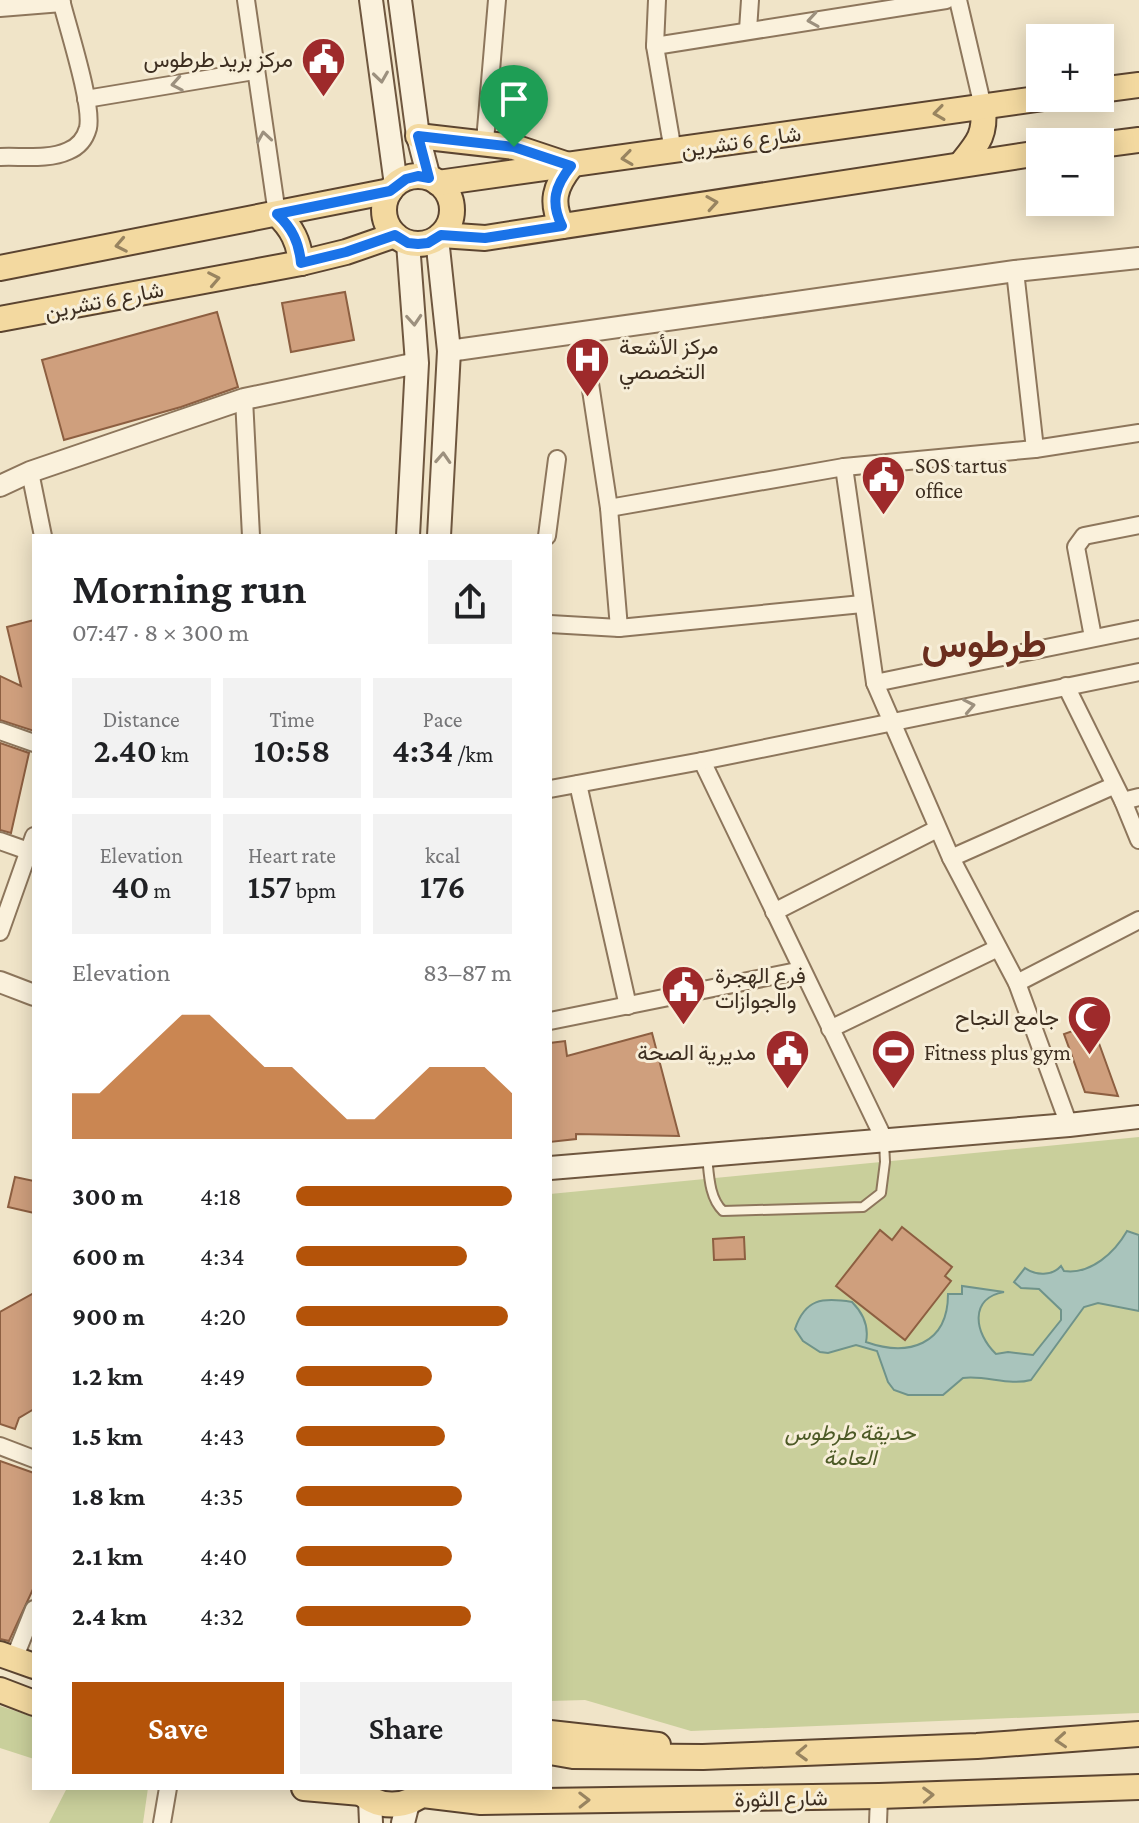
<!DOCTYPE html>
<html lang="en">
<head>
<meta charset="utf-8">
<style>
  :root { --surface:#fff; --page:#f2f2f2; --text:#202124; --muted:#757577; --accent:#b45309 }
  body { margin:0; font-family:"Crimson Pro",Vazirmatn,serif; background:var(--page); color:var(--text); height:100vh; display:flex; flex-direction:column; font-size:30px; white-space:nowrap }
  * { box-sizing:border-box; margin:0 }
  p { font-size:26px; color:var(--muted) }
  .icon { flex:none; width:44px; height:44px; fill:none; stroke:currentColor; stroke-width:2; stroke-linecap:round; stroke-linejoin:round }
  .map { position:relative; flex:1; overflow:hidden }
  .side { position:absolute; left:32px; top:534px; width:520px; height:1256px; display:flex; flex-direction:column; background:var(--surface); border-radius:0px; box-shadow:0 4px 20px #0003 }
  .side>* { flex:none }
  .fabs { position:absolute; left:1026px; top:24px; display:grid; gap:16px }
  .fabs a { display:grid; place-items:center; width:88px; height:88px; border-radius:0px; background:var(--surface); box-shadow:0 4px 20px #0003; font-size:40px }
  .pin { position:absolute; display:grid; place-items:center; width:68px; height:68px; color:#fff; margin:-82px -34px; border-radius:50% 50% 50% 0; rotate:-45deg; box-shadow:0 0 8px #0007 }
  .pin .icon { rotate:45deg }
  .round { display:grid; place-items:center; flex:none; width:84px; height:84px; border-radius:0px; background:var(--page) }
  .headline { display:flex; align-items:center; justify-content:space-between; height:136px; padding:0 40px }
  h1 { font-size:44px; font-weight:600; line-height:60px }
  .metrics { display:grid; grid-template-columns:repeat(3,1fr); gap:12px; height:136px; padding:8px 40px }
  .metrics div { display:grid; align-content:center; border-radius:0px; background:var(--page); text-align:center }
  .metrics b { font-size:34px; font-weight:600 }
  .metrics small { font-size:22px; font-weight:400 }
  .metrics p { font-size:22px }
  .chart { height:224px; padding:16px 40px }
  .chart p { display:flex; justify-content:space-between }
  .chart svg { width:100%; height:144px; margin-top:8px; fill:var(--accent); opacity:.7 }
  .cta { display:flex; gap:16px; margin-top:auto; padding:16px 40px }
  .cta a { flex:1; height:92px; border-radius:0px; background:var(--accent); color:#fff; font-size:32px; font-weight:600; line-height:92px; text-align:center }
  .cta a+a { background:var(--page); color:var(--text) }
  ul { padding:0 40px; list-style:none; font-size:26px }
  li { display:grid; grid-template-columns:128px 96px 1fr; align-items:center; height:60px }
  li i { height:20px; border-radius:10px; background:var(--accent) }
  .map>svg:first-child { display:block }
  .green { fill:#c9cf9b }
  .water { fill:#a9c4bc; stroke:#6f938a; stroke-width:2 }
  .building { fill:#cf9f7d; stroke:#8d5f41; stroke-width:2 }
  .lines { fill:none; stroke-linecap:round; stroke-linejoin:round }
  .service-casing { stroke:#8d765c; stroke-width:12 }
  .minor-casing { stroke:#8d765c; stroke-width:20 }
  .tertiary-casing { stroke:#8d765c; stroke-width:24 }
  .secondary-casing { stroke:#6f573f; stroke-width:26 }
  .primary-casing { stroke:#5b4430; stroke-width:28 }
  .service { stroke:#faf1dc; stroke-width:8 }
  .minor { stroke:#faf1dc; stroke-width:16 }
  .tertiary { stroke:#faf1dc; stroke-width:20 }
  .secondary { stroke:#faf1dc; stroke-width:22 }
  .primary { stroke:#f3d9a0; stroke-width:24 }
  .oneway { stroke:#9c907e }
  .oneway2 { stroke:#988460 }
  .route-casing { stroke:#fff; stroke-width:16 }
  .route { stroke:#1a73e8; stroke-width:10 }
  .labels { text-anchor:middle; stroke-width:6; stroke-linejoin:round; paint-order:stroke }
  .poi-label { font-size:22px; fill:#3d2e20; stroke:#f7eed8; text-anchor:start }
  .street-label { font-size:22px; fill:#3d2e20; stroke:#f7eed8 }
  .park-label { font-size:22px; font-style:italic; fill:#4d5a26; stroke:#f7eed8 }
  .town-label { font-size:38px; font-weight:bold; fill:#6b2e1e; stroke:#f7eed8 }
</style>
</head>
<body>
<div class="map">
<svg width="1139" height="1823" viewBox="0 0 1139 1823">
  <rect width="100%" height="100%" fill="#f0e4c8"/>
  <g class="green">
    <path d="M1139,1137V1713L691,1731L585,1700L550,1701V1194Z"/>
    <path d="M0,1706L34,1717V1759L0,1748Z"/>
    <path d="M67,1788H148L143,1823H49Z"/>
  </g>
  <path class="water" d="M1127,1231L1139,1235V1311L1098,1303L1084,1307L1031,1380C1009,1386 986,1375 963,1378L943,1395H908L894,1390L888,1382L877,1351L856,1345L828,1353L820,1352L803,1341L795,1329C805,1299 822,1297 852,1302C863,1313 869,1327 866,1342C908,1357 948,1345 948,1294H962V1286L1004,1292C969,1298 974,1333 996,1354L1008,1352L1033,1355L1061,1320V1310L1039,1289L1021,1288L1014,1282L1025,1268C1036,1276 1052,1276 1061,1266L1064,1271C1091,1275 1115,1252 1127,1231Z"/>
  <g class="building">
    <path d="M345,292L354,340L291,352L282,303Z"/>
    <path d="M217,312L238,387L181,407L64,440L42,360Z"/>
    <path d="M34,620V731L0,720V676L21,686L7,627Z"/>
    <path d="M0,743L29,753L11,833L0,830Z"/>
    <path d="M1092,1024L1118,1096L1085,1092L1064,1034Z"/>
    <path d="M652,1033L679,1136L576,1134V1139L550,1142V1043L565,1041L567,1056Z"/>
    <path d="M15,1177L34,1181V1213L8,1207Z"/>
    <path d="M902,1227L952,1267L945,1276L951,1281L905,1340L836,1286L880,1230L892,1240Z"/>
    <path d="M744,1237L745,1259L714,1260L713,1239Z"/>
    <path d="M34,1293V1409L19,1418L15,1429L0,1424V1312Z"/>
    <path d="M0,1461L34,1473V1587L9,1641L0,1639Z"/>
  </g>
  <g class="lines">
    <defs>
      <path id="service" d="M707,1156C709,1174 709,1198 723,1211L863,1207L881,1193L885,1162L884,1142"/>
      <g id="minor">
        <path d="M246,0L277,214"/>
        <path d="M657,0L655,46L673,151"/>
        <path d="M958,0L983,107"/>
        <path d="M0,8L62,3"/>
        <path d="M748,30L750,0"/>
        <path d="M655,46L946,0"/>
        <path d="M86,99L254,71"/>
        <path d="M485,141L497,0"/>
        <path d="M0,157C21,156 49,160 68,151C78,147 85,139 88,128C93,105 68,28 61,0"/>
        <path d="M1015,271L1035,449"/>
        <path d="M582,331L609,508L619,628"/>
        <path d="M244,399L251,536"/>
        <path d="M844,467L875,683L951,858L1017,983L1069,1125"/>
        <path d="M30,472L43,536"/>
        <path d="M609,508L844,467L1035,449L1139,433"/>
        <path d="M547,536L557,459"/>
        <path d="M550,624L619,628L862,604"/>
        <path d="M1093,637L1076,547L1084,536L1139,525"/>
        <path d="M875,683L1139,629"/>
        <path d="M1066,686L1123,801L1139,840"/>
        <path d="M0,731L34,743"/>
        <path d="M702,761L884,1139"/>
        <path d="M578,784L628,1006"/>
        <path d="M550,789L702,761L1139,672"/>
        <path d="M1123,801L1139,797"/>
        <path d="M0,841L34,853"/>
        <path d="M951,858L1113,786"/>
        <path d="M774,912L937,829"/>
        <path d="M0,932L34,836"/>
        <path d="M1017,983L1139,920"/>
        <path d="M550,1021L802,970"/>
        <path d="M830,1029L998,948"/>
        <path d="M0,1446L34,1459"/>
        <path d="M14,1659L34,1609"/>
        <path d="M162,1823L168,1788"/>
        <path d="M878,1823L879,1796"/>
      </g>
      <g id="tertiary">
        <path d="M449,351L1015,271L1139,258"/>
        <path d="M0,486L30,472L244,399L417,363"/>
        <path d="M0,982L34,995"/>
      </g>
      <g id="secondary">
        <path d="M371,0L396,185"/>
        <path d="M400,0L418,136L429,178"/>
        <path d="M437,238L449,351L439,536"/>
        <path d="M408,536L417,363L408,243"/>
        <path d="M550,1168L1069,1125L1139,1117"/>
        <path d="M370,1799L371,1823"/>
        <path d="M403,1823L408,1803"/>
      </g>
      <g id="primary">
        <path d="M1100,90L1139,85"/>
        <path d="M418,136L514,147L571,166C555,186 550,202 562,226"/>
        <path d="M1100,145L1139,140"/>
        <path d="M961,164C978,143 986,135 983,107"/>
        <circle cx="418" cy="210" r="34"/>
        <path d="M438,183L1044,98"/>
        <path d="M277,214C292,228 299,242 301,263"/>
        <path d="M441,235L485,238L1040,153"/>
        <path d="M0,268L390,191"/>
        <path d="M0,319L301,263L346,252L395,235"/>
        <path d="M0,1654L34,1666"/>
        <path d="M0,1690L34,1703"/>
        <path d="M550,1733L658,1745"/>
        <path d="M550,1752L573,1756L703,1757L977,1746L1139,1734"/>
        <path d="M304,1788L361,1793"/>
        <path d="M357,1788C376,1811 409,1809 429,1788"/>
        <path d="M423,1795L481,1802L879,1796L1139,1787"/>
      </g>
    </defs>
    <use href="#service" class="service-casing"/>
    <use href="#minor" class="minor-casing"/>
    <use href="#tertiary" class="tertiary-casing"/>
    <use href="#secondary" class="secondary-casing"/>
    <use href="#primary" class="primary-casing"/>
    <use href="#service" class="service"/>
    <use href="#minor" class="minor"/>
    <use href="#tertiary" class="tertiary"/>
    <use href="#secondary" class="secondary"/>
    <use href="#primary" class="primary"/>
  </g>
  <defs><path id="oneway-chevron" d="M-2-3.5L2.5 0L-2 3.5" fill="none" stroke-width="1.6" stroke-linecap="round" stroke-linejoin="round" transform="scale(2)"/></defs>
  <g class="oneway">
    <use href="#oneway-chevron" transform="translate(813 20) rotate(171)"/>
    <use href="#oneway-chevron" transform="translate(381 77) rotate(82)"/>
    <use href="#oneway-chevron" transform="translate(177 84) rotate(170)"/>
    <use href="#oneway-chevron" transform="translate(264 137) rotate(-99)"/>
    <use href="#oneway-chevron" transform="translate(414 320) rotate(86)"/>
    <use href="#oneway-chevron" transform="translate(443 458) rotate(-87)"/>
    <use href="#oneway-chevron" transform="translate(969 706) rotate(-11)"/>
  </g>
  <g class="oneway2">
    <use href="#oneway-chevron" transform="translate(939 113) rotate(172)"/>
    <use href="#oneway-chevron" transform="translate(627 158) rotate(172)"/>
    <use href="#oneway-chevron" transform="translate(712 203) rotate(-9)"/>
    <use href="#oneway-chevron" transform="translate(121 245) rotate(169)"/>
    <use href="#oneway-chevron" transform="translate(214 279) rotate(-11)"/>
    <use href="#oneway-chevron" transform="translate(1061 1740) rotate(176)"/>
    <use href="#oneway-chevron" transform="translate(802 1753) rotate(178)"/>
    <use href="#oneway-chevron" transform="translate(928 1795) rotate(-2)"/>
    <use href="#oneway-chevron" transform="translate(584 1800) rotate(-1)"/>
  </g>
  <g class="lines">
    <defs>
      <path id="route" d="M418,136L514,147L571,166C555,186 550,202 562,226L485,238L441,235L428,243L418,244L408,243L395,235L346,252L301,263C299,242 292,228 277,214L390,191L406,179L418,176L429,178Z"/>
    </defs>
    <use href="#route" class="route-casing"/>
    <use href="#route" class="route"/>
  </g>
  <defs>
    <symbol id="civic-pin" viewBox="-11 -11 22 30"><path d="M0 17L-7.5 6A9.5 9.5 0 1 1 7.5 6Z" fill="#9e2a2b" stroke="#f7eed8"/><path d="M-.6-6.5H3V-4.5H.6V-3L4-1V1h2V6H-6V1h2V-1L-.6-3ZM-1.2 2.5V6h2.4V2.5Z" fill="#fff"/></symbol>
    <symbol id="hospital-pin" viewBox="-11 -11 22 30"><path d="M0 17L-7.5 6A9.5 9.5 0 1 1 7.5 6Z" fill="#9e2a2b" stroke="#f7eed8"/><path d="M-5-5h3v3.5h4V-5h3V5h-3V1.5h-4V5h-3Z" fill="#fff"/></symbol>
    <symbol id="mosque-pin" viewBox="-11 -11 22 30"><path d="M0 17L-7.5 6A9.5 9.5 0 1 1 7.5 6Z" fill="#9e2a2b" stroke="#f7eed8"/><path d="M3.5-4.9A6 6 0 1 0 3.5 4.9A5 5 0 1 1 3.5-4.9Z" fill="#fff"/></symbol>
    <symbol id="stadium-pin" viewBox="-11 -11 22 30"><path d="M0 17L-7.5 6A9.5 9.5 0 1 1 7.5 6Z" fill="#9e2a2b" stroke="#f7eed8"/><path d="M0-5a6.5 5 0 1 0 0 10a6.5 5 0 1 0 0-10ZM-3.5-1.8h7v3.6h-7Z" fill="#fff"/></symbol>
  </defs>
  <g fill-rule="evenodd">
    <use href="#civic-pin" x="298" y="34" width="51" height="69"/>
    <use href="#hospital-pin" x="562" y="334" width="51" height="69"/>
    <use href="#civic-pin" x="858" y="452" width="51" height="69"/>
    <use href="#civic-pin" x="658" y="962" width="51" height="69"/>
    <use href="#mosque-pin" x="1064" y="992" width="51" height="69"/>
    <use href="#civic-pin" x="762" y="1026" width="51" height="69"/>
    <use href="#stadium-pin" x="868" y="1026" width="51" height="69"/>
  </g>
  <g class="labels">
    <g class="poi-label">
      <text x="293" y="67" text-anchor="end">مركز بريد طرطوس</text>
      <text x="619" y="354">مركز الأشعة<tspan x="619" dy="25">التخصصي</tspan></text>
      <text x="915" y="473">SOS tartus<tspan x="915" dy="25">office</tspan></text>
      <text x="715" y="983">فرع الهجرة<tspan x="715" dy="25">والجوازات</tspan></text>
      <text x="1059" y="1025" text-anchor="end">جامع النجاح</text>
      <text x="756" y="1060" text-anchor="end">مديرية الصحة</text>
      <text x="924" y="1060">Fitness plus gym</text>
    </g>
    <g class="street-label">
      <text transform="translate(741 141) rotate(-8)" y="8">شارع 6 تشرين</text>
      <text transform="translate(104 300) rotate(-11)" y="8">شارع 6 تشرين</text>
      <text transform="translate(781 1798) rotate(-1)" y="8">شارع الثورة</text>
    </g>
    <g class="park-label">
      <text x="850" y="1440">حديقة طرطوس<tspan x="850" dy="25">العامة</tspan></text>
    </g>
    <g class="town-label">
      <text x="984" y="657">طرطوس</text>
    </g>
  </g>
</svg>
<div class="fabs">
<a>+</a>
<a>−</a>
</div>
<div class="pin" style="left:514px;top:147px;background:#1e9e55"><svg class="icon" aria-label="arrive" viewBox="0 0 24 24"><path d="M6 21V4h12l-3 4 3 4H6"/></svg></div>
<section class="side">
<div class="headline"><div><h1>Morning run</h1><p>07:47 · 8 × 300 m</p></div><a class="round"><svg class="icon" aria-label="share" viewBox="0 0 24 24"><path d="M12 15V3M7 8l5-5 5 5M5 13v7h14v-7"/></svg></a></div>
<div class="metrics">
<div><p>Distance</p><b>2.40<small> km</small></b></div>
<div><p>Time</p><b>10:58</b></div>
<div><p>Pace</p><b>4:34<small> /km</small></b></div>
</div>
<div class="metrics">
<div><p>Elevation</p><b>40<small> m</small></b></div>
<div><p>Heart rate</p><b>157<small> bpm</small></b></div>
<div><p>kcal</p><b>176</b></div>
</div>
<div class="chart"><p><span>Elevation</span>83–87 m</p>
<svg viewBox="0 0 160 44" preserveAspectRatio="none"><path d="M0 44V30L10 30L20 22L30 14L40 6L50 6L60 14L70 22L80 22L90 30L100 38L110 38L120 30L130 22L140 22L150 22L160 30V44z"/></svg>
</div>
<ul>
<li><b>300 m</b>4:18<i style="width:100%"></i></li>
<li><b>600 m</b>4:34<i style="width:79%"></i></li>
<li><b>900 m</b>4:20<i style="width:98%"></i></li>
<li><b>1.2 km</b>4:49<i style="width:63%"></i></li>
<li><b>1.5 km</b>4:43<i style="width:69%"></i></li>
<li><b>1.8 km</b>4:35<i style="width:77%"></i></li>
<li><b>2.1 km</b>4:40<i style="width:72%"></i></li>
<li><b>2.4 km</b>4:32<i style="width:81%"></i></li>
</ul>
<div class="cta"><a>Save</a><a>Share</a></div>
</section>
</div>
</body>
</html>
